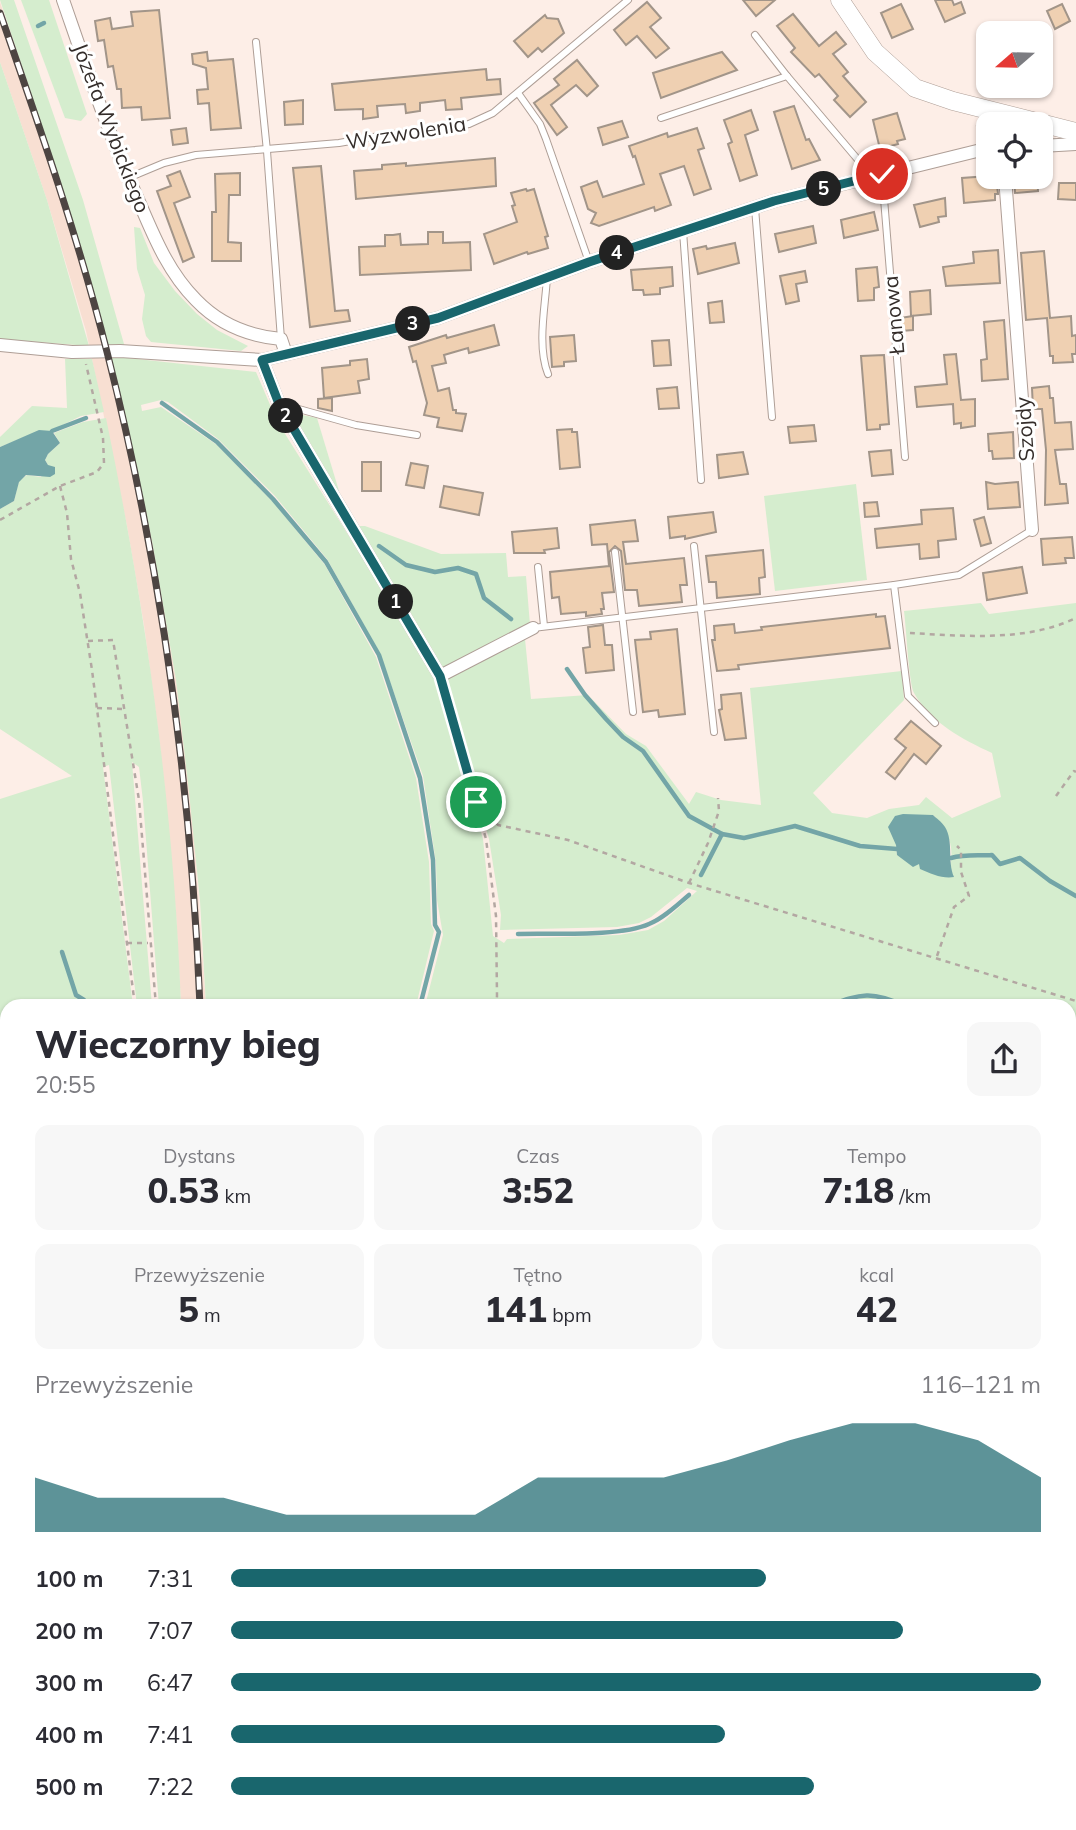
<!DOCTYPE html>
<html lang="pl">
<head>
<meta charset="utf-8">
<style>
  :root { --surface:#fff; --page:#f7f7f7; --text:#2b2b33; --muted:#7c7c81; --accent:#19666d }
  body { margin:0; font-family:Mulish,sans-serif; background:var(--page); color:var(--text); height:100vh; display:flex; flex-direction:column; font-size:26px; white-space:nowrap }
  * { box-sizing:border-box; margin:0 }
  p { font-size:23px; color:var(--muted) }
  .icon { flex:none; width:38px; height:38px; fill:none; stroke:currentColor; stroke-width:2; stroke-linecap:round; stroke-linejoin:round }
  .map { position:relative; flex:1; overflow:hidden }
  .sheet { position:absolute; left:0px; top:999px; width:1076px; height:831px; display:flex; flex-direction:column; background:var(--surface); border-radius:21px 21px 0 0; box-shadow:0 2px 5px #0004 }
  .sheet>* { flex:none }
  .needle { width:46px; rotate:250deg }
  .controls { position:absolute; left:976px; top:21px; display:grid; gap:14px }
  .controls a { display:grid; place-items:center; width:77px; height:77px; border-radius:14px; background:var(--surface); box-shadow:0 2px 5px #0004; font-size:35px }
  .pin { position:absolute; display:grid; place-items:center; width:60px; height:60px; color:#fff; margin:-30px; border:4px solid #fff; border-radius:50%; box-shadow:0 2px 7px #0007 }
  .km { position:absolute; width:35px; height:35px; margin:-18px; border-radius:50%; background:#222; color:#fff; font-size:19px; line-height:35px; text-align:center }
  .round { display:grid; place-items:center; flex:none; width:74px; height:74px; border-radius:14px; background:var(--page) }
  .summary { display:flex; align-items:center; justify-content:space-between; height:119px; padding:0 35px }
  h1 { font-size:38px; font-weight:800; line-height:52px }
  .stats { display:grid; grid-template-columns:repeat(3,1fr); gap:10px; height:119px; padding:7px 35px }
  .stats div { display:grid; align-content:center; border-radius:14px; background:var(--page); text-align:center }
  .stats b { font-size:35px; font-weight:800 }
  .stats small { font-size:19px; font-weight:400 }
  .stats p { font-size:19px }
  .chart { height:196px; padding:14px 35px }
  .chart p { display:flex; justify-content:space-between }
  .chart svg { width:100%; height:126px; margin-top:7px; fill:var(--accent); opacity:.7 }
  ul { padding:0 35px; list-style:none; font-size:23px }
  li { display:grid; grid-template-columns:112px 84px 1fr; align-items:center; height:52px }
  li i { height:18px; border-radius:9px; background:var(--accent) }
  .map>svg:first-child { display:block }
  .built { fill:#f8dfd2 }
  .green { fill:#d5edce; fill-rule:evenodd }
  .water { fill:#73a5a7 }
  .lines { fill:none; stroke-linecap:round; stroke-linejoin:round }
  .stream { stroke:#73a5a7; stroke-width:4.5 }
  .building { fill:#efd0b2; stroke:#a29589; stroke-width:2 }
  .lane-casing { stroke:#ae9e96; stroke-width:8 }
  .street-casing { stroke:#ae9e96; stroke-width:14 }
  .secondary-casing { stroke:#ae9e96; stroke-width:19 }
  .path { stroke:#b3a7a2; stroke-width:2.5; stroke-dasharray:5 5; stroke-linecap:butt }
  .lane { stroke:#fff; stroke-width:6 }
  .street { stroke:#fff; stroke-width:12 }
  .secondary { stroke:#fff; stroke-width:18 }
  .rail-casing { stroke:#4d4542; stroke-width:7 }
  .rail { stroke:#fff; stroke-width:4.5; stroke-dasharray:13; stroke-linecap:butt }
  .route-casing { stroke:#fff; stroke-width:14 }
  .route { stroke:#19666d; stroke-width:9 }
  .labels { text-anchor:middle; stroke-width:6; stroke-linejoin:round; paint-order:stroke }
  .street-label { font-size:21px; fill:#342d2a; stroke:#fff }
</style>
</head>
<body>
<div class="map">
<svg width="1076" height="1830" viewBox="0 0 1076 1830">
  <rect width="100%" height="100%" fill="#fdeee7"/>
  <path class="built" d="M0,2L62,187L103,325L131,442L152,541L176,680L193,818L206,1006H181L176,914L159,737L144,625L127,526L86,331L47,200L0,62Z"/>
  <g class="green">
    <path d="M0,0H14L83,200L128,358L256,372L277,421L437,677L483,839L493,936L504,943L507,939L619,935L648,930L664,921L697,891L687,888L651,917L639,923L617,927L500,930L501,915L489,839L443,678L525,639L531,699L588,695L626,734L646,746L689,804L696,792L721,800L761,805L750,688L902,671L904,700L813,793L832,813L867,818L889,809L919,805L926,797L952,818L1001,797L992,753C962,739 931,723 914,693C909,684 906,626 904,611L981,603L989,614L1076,603V1830H145L146,1824H1069V1006H425L443,935L437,900L436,863L423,776L380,653L327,559L275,496L218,439L168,402L161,400L141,405L142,411L161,407L217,445L273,502L325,565L376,657L416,778L429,862L431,924L434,931L416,1006H206L200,901L189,792L176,680L152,541L131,442L103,325L62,187ZM933,815C947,829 955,845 950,867L919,864L897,855L896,845Z"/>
    <path d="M21,0H49L87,114L81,121L65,118Z"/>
    <path d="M0,62L47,200L89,346L0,339Z"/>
    <path d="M134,227L140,228L154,263L175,291L197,314L217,330L248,346L241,351L151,342L146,336L142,319L145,295L137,269Z"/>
    <path d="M65,359H92L104,412L81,416L50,431H39L0,447V437L32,406L67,408Z"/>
    <path d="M293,413L317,418L339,491L335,493L293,420Z"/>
    <path d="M106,418C146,611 174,808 181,1006H159L143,801L139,767L132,762L152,1006H137L109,765L103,767L133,1006H7V1362L0,1342V799L72,776L0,729V509L14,501L19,481L27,475L41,477L48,465L45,460L48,454L60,443L54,433L83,422Z"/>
    <path d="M856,484L867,580L775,591L764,496Z"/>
    <path d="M360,526H365L441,554L506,553L508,577L526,576L530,625L442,673L357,530Z"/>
    <path d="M0,1370L7,1391V1824H120L119,1830H0Z"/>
  </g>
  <g class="water">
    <path d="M39,430L52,431L60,443L48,454L45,460L48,465L55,467V474L50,477L26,475L19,482L14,501L0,509V447Z"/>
    <path d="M903,814L933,815C936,818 942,822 945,827C954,842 947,861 954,877C943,879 931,874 920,869L919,864L913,867L897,855L896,845L888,827L895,816Z"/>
  </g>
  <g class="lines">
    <g class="stream">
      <path d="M38,26L44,23"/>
      <path d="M162,403L217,442L273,499L326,562L379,655L420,778L433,860L435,925L439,932L420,1006"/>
      <path d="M52,431L86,418"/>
      <path d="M379,546L406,565L435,572L458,568L476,574L484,598L511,619"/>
      <path d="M567,669L585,695L606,719L623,737L643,751L689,816L722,834"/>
      <path d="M951,858C965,854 977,856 992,855L1000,864L1020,858L1050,881L1076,896"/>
      <path d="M701,875L722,834L744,838L795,826L860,846L897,849"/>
      <path d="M518,934C552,933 620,937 649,924C664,918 677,905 689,895"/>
      <path d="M62,952L76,995L84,1000L85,1006"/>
      <path d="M827,1006C861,994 871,990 905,1006"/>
      <path d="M1069,1062L1076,1065"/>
      <path d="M0,1088H7"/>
      <path d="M1069,1158L1076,1156"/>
      <path d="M0,1186L7,1183"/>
    </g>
  </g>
  <g class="building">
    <path d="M743,0H775L756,16Z"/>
    <path d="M935,0H952L954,5L961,2L965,13L945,22Z"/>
    <path d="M647,2L661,18L650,27L669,48L656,58L637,36L626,45L614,30Z"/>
    <path d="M901,4L913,29L892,38L881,13Z"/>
    <path d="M1062,4L1070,21L1055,29L1047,11Z"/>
    <path d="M159,10L170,118L142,120L141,107L122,108L121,89H117L113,66L108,67L104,40L98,41L95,21L110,18L112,29L133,26L131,12Z"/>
    <path d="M793,14L819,46L836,32L846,44L833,54L848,72L843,76L866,102L850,117L834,100L838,96L819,74L815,77L791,52L795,48L777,26Z"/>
    <path d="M545,15L547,18L558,19L564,33L542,52L538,48L528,57L514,41Z"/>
    <path d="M207,52L208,61L233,59L241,128L211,130L209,103L198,104L197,90L208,89L206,68L193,64L192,54Z"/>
    <path d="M722,52L737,70L661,98L653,73Z"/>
    <path d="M577,60L598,86L587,96L576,85L551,105L567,127L557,135L534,103L559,85L554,79Z"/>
    <path d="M486,69L487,80L500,79L501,94L461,98L462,109L446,110L445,100L420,103V111L406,113L405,104L377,106L378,117L363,119V109L335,110L332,84Z"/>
    <path d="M303,100V124L285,125L284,102Z"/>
    <path d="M794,106L806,140L809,139L820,160L792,169L774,112Z"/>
    <path d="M751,110L758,130L745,135L757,175L740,181L728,144L732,142L724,120Z"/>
    <path d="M897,113L905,139L897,141L898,144L880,149L873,120Z"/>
    <path d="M622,121L628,137L603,145L598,128Z"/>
    <path d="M186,128L188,143L173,145L171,130Z"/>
    <path d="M697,128L704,148L698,150L711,189L694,195L684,166L660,174L671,205L655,211L654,207L599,226L591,223L596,213L588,209L581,187L597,181L603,197L644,184L635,156L633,157L629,146L667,133L668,137Z"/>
    <path d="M495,158L496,186L356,199L354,171L382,169V165L406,163V166Z"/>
    <path d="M321,166L335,311L348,310L350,321L310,327L293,168Z"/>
    <path d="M180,171L190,197L174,203L194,257L183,262L157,191L171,186L167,176Z"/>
    <path d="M240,173V195H229L228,242L241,243V261H212V212H216L215,174Z"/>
    <path d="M989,176L996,177L998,194H995V200L964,203L962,178Z"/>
    <path d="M1014,177H1037L1038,191L1015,193Z"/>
    <path d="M1059,183H1076V200L1058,199Z"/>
    <path d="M526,189L527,191L534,189L548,236L545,237L548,248L528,254L527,252L494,264L484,234L517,222L512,206L515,205L511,193Z"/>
    <path d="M945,198L946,216L938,217L939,222L920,227L914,205Z"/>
    <path d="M874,212L878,230L844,238L841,220Z"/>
    <path d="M813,226L816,243L779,252L775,234Z"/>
    <path d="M428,232H443V243L470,242L471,270L360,275L359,247L385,246V235H393L400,234L401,245L428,244Z"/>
    <path d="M735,243L739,263L698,274L693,249L706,246L707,249Z"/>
    <path d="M998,250L1000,283L946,286L943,267L974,263L973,252Z"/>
    <path d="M1044,251L1050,318L1071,316L1072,336L1076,335V354H1072L1073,362L1053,363V356H1050L1047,318L1026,320L1021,253Z"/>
    <path d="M672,267L673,286L660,288V294L644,295L643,290H633L631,270Z"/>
    <path d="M877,267L879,287L874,288V300L858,301L856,269Z"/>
    <path d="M805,271L807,282L796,284L799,301L786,304L780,276Z"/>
    <path d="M930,290L931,314L911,316L910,292Z"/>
    <path d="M722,301L724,322L710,323L708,303Z"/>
    <path d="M913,316V330L901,331L900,318Z"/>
    <path d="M1004,320L1008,379L982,381L981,360L987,359L984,322Z"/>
    <path d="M494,325L499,345L469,353L468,348L444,355L446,363L432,366L438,391L449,388L453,410H456V413L466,414L462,431L437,427L439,418L424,415L427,403L416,361L413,362L409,347L446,335L447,338Z"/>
    <path d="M574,335L576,361L564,362V366L552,367L550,337Z"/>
    <path d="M669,340L671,365L654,366L652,341Z"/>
    <path d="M956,354L961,400L975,399V426L961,428V423L954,424L953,404L917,407L915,387L947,384L944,355Z"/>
    <path d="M884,355L889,424L880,425V429L867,430L861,356Z"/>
    <path d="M367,359L369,379L358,381L360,393L324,398L322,368L350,365V361Z"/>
    <path d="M1049,386L1050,398H1053L1055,423L1071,422L1073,449L1055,450L1060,484H1066L1068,503L1045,505L1046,450L1042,409H1033L1032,388Z"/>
    <path d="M677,387L679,408L659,409L657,389Z"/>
    <path d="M332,398V411L318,408V399Z"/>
    <path d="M814,425L816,441L790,443L788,427Z"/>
    <path d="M572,429V432H577L580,467L560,469L557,430Z"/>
    <path d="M1013,432L1014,458L993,459L992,451H989L988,434Z"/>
    <path d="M891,450L893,474L872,476L869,452Z"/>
    <path d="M743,452L748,474L719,478L717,455Z"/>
    <rect x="362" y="462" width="19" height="29"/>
    <path d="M411,463L428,466L424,488L406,485Z"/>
    <path d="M986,482L995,484L1018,482L1020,507L988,509Z"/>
    <path d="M444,486L483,493L479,515L440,507Z"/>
    <path d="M877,502L879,516L865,517L864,503Z"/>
    <path d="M953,508L956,539L938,541L939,557L920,559L919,544L877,548L875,529L922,524L921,510Z"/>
    <path d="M713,512L716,532L685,539V536L670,538L668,517Z"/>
    <path d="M984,517L991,543L981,546L974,520Z"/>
    <path d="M635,520L638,541L623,542L626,564L684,558L687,585H680L682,602L639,606L637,590H625L621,551L615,546L609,552L614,592L602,593L604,609H601L602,614L586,616V612L561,614L559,597L552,598L550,572L609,566L607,544L592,545L590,525Z"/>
    <path d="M557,528L559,548L544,550L545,553H514L512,532Z"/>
    <path d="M1072,537L1074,558H1065L1066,563L1043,565L1041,539Z"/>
    <path d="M763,550L765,577L759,578L760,594L717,598L716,582H709L706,556Z"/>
    <path d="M1022,567L1027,593L987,600L983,573Z"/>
    <path d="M876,614V617L885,616L890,648L738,665L739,669L717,671L712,640H715L714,626L734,624L735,633L762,630L761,627Z"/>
    <path d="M603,625L605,645H612L614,670L586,673L583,648L590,647L588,627Z"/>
    <path d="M677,629L685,714L659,717L658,710L643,712L635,640L651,639L650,632Z"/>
    <path d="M741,693L746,738L725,740L719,710L722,709L721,695Z"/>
    <path d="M911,721L941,746L926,764L914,754L895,779L886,772L906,748L895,739Z"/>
  </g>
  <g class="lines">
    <defs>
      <g id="lane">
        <path d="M755,35L787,76"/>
        <path d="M256,42L267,151L281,339"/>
        <path d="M518,93L540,124L546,139L589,262"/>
        <path d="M661,118L787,76L859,161L868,177"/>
        <path d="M882,174L905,457"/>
        <path d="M128,178L164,163L196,155L339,143L385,135L454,127L469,124L493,113L628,0"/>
        <path d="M755,208L772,417"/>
        <path d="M683,231L701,480"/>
        <path d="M547,278C545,308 537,346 548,374"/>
        <path d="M281,404L356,425L417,435"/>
        <path d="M694,546L714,732"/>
        <path d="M615,552L633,712"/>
        <path d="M538,567L544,626"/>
        <path d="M533,628L894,585"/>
        <path d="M935,723L908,696L894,585L959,575L1032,530"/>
      </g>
      <g id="street">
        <path d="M63,0C87,69 110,138 140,204C155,239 169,273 196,300C219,324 249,336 281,339L286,354"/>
        <path d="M1041,146L1076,144"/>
        <path d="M1005,177L1032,530"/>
        <path d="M0,345L72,352L120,351L262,360L438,318L589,262L774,201L989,148"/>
        <path d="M262,360L279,404L440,676L533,628"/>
      </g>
      <path id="secondary" d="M840,0L875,52L915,88L953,101L1076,132"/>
    </defs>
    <use href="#lane" class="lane-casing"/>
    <use href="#street" class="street-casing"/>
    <use href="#secondary" class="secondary-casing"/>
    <g class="path">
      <path d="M977,125L979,139"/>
      <path d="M60,486L67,513L71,559L80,593L92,670L135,1006"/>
      <path d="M0,520L60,486L97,472L104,463L103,438L86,364"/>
      <path d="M910,633C964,636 1026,642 1076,618"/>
      <path d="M88,641L113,640L139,800L156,1006"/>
      <path d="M443,689L486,839L496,916L497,996L496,1006"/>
      <path d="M97,708L124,709"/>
      <path d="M1056,796L1074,771L1076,772"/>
      <path d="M476,802L498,825L568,840L689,883L1076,1001"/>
      <path d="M689,883L708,843L719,811L718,798"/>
      <path d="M127,943H148"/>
      <path d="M937,956L954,907L969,896L961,872V850L957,846"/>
      <path d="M1069,1173L1076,1170"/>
      <path d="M1069,1196L1076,1200"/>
      <path d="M0,1219L7,1217"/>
      <path d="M0,1254L7,1261"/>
      <path d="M0,1347L7,1327"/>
      <path d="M0,1352L7,1373"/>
      <path d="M0,1582L7,1590"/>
      <path d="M228,1830L230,1824"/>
    </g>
    <use href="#lane" class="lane"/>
    <use href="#street" class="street"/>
    <use href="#secondary" class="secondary"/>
    <defs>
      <g id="rail">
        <path d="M0,13C39,125 78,237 107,352C161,565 191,786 200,1006"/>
        <path d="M128,1830L129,1824"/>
        <path d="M139,1830L140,1824"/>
      </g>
    </defs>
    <use href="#rail" class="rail-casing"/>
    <use href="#rail" class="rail"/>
  </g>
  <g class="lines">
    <defs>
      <path id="route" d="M476,802L440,676L279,404L262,360L438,318L589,262L683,231L774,201L882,174"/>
    </defs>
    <use href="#route" class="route-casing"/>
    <use href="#route" class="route"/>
  </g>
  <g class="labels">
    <g class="street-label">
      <text transform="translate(111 128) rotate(69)" y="7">Józefa Wybickiego</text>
      <text transform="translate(406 133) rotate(-9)" y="7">Wyzwolenia</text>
      <text transform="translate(894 315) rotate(-95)" y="7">Łanowa</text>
      <text transform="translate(1025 429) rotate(-94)" y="7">Szojdy</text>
    </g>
  </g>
</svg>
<div class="controls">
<a><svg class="needle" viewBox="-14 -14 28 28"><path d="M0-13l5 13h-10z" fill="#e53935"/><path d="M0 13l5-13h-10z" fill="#7c7c81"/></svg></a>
<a><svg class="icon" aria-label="locate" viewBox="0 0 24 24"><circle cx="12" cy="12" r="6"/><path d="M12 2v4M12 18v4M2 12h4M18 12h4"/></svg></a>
</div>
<div class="pin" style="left:476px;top:802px;background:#1e9e55"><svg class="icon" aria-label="arrive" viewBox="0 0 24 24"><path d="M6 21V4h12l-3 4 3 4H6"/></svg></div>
<div class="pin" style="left:882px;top:174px;background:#d93025"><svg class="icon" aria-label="check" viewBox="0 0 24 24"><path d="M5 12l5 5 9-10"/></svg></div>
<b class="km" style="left:396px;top:602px">1</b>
<b class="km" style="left:286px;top:416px">2</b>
<b class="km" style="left:413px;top:324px">3</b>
<b class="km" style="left:617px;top:253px">4</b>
<b class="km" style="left:824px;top:189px">5</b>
<section class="sheet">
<div class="summary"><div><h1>Wieczorny bieg</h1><p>20:55</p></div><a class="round"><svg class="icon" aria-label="share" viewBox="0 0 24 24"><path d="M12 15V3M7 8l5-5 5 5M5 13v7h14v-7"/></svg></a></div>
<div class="stats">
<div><p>Dystans</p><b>0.53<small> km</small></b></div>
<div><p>Czas</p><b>3:52</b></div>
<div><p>Tempo</p><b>7:18<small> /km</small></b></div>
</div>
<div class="stats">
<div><p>Przewyższenie</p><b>5<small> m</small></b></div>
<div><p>Tętno</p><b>141<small> bpm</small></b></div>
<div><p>kcal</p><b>42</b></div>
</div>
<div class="chart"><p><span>Przewyższenie</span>116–121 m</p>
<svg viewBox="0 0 160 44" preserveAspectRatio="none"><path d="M0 44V25L10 32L20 32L30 32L40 38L50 38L60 38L70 38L80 25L90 25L100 25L110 19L120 12L130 6L140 6L150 12L160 25V44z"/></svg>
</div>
<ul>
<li><b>100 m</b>7:31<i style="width:66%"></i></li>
<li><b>200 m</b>7:07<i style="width:83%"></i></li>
<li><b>300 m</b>6:47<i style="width:100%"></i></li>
<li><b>400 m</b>7:41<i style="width:61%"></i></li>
<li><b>500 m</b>7:22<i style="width:72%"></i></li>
</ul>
</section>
</div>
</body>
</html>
